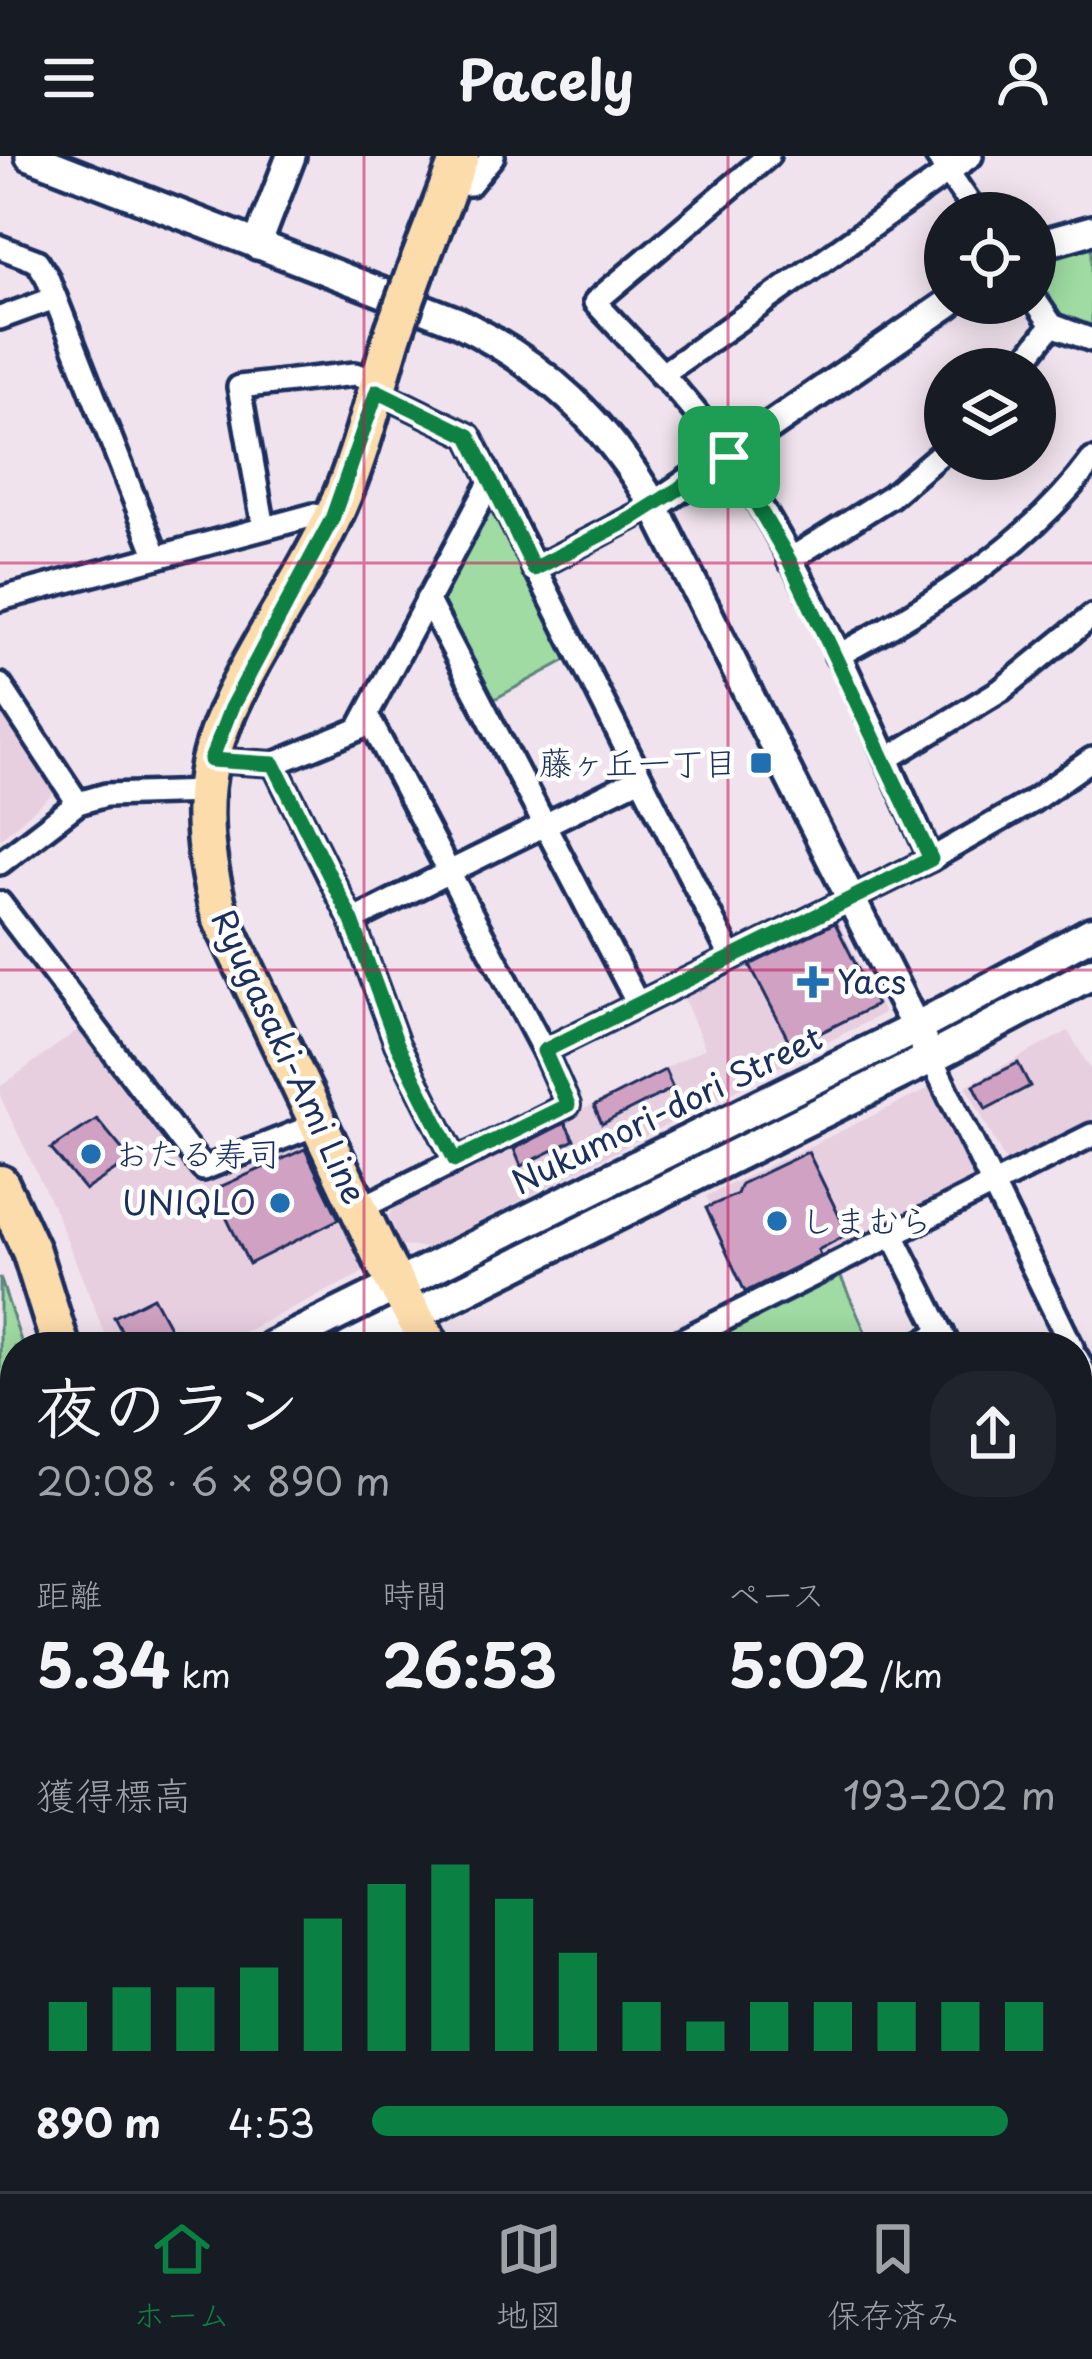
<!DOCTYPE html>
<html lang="ja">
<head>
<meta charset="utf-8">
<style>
  :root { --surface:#171b24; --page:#20242c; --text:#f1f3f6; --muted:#9ea1a6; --line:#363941; --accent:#0b8043 }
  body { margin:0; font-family:"Playpen Sans","Klee One",sans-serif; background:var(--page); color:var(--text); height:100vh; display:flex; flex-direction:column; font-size:45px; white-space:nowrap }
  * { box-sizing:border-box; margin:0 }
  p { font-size:39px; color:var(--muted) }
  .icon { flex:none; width:66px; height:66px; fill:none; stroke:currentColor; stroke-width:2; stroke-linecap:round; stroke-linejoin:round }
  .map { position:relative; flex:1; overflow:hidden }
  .sheet { position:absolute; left:0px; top:1176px; width:1092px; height:861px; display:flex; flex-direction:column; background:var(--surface); border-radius:48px 48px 0 0; box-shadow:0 6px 30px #0003 }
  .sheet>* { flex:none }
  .buttons { position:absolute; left:924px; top:36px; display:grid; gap:24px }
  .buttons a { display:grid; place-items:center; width:132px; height:132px; border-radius:50%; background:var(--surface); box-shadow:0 6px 30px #0003; font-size:60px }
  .pin { position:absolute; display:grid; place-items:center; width:102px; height:102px; color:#fff; margin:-51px; border-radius:24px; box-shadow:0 6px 18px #0006 }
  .round { display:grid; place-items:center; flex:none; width:126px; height:126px; border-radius:48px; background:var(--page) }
  .summary { display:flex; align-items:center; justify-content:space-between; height:204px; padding:0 36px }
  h1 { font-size:66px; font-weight:700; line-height:90px }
  .stats { display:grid; grid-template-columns:repeat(3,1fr); gap:18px; height:204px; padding:12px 36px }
  .stats div { display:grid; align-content:center }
  .stats b { font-size:60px; font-weight:700 }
  .stats small { font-size:33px; font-weight:400 }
  .stats p { font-size:33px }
  .chart { height:336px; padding:24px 36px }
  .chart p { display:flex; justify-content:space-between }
  .chart svg { width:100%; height:216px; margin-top:12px; stroke:var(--accent); stroke-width:6 }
  ul { padding:0 36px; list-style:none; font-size:39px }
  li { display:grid; grid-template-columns:192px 144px 1fr; align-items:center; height:90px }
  li i { height:30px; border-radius:15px; background:var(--accent) }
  header { display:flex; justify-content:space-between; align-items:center; height:156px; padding:0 36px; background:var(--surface); font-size:54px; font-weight:700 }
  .tabs { display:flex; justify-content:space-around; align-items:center; height:168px; border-top:3px solid var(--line); background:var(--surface); font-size:33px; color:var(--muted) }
  .tabs a { display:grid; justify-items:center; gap:6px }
  .tabs .active { color:var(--accent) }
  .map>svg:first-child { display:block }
  .built { fill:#e7cfe0 }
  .green { fill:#9fdba2; stroke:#5d8580; stroke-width:3 }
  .building { fill:#d0a1c2; stroke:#1b2f5e; stroke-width:3 }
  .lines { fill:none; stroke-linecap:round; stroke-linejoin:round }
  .service-casing { stroke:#1b2f5e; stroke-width:20 }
  .minor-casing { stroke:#1b2f5e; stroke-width:30 }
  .tertiary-casing { stroke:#1b2f5e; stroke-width:36 }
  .secondary-casing { stroke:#1b2f5e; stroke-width:39 }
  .primary-casing { stroke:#1b2f5e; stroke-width:45 }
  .service { stroke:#fff; stroke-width:10 }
  .minor { stroke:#fff; stroke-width:21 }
  .tertiary { stroke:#fff; stroke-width:27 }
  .secondary { stroke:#fff; stroke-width:30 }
  .primary { stroke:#fddcac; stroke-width:36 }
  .primary-bridge-casing { stroke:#1b2f5e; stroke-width:45; stroke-linecap:butt }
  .primary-bridge { stroke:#fddcac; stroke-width:36 }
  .route-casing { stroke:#fff; stroke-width:24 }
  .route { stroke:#0b8043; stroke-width:15 }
  .grid { fill:none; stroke:#c2185b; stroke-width:3; stroke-opacity:0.55 }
  .poi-dot { fill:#1f6fb2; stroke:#fff; stroke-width:4.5 }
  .labels { text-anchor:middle; stroke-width:9; stroke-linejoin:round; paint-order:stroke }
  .poi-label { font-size:33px; fill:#1b2f5e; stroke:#fff; text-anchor:start }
  .street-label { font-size:33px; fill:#1b2f5e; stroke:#fff }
</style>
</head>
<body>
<header><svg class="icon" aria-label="menu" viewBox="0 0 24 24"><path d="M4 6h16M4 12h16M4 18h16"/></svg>Pacely<svg class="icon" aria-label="person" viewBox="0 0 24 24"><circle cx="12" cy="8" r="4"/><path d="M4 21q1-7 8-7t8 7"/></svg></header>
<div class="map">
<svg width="1092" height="2035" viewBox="0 0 1092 2035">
  <rect width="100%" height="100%" fill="#f1e3ed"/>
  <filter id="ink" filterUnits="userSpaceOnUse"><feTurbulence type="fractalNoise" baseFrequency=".00833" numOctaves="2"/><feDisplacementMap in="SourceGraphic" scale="24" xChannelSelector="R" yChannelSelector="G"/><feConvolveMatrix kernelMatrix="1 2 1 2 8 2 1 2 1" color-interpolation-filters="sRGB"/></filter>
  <g filter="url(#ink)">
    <g class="built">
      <path d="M0,537L62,630L0,683Z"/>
      <path d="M834,757L884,857L429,1092L401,1090L389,1060L397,1048L705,892L682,838Z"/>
      <path d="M90,865L206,1024L313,979L373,1112L213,1191H110L56,1057L0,940V931Z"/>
      <path d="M1068,875L1092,915V971L1010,1014L966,930Z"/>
      <path d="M928,933L937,937L978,1017L974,1029L754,1140L706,1040Z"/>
      <path d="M15,1381V1741L0,1743V1388Z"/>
    </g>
    <g class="green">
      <path d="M1092,90V173L1055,162L1035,129V108Z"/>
      <path d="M493,350L568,503L491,545L441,443L488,351Z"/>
      <path d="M836,1110L872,1191H690Z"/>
      <path d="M0,1121L23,1191H15V1275L0,1286Z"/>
    </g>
    <g class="building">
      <path d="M835,767L876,849L792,891L750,809Z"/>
      <path d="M1018,907L1030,930L986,953L974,929Z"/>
      <path d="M665,914L673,932L602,968L594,950Z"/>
      <path d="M97,963L131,1004L85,1034L51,993Z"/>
      <path d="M565,967L574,984L521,1010L514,993Z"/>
      <path d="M305,993L339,1063L249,1108L213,1034Z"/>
      <path d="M808,996L848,1078L818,1094L820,1099L745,1136L706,1052L737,1038L741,1028Z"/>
      <path d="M153,1141L180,1191H130L114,1161Z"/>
      <path d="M15,1435V1543L0,1546V1438Z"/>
    </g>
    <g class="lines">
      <defs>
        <path id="service" d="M1077,2010L1092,2023"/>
        <g id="minor">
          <path d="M768,0L595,146C640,195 690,244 728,299C809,416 873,572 931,703"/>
          <path d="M937,0L976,57"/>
          <path d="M449,29L470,28L493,0"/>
          <path d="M0,91L37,105L47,121L157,401"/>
          <path d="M0,162L55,142"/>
          <path d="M1052,169L1092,184"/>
          <path d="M1018,213L1052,169L1035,144"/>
          <path d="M661,219L971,0"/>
          <path d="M377,235L469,280L731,801"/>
          <path d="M264,372L239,231L355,218L380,225"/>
          <path d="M789,404L891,340L945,294"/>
          <path d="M534,413L654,350"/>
          <path d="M0,443L314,359L332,363"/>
          <path d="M427,443L638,848"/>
          <path d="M837,500C930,450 1029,390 1092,304"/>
          <path d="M0,529L78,647"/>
          <path d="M887,603L1001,534L1092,460"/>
          <path d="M211,604L274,608L359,573L491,325"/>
          <path d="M274,608L352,765L449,716L367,559"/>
          <path d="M0,707L78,647L106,639L205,636"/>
          <path d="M0,747L203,1013L318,968"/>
          <path d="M352,765L397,888L455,1004"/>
          <path d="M544,895L931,703L1031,646L1092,603"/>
          <path d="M931,902L1072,1191"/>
          <path d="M359,1053L568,949L544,895L449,716L640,622"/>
          <path d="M894,1081L949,1191"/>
          <path d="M669,1191L1092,979"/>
          <path d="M913,1191L942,1176"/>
          <path d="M1077,1202L1092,1232"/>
          <path d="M1077,1357L1092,1349"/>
          <path d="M1077,1501L1092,1493"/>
          <path d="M1077,1639L1092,1638"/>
          <path d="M0,1988L7,2035"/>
          <path d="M271,2022L273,2035"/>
          <path d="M401,2022L402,2035"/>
        </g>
        <g id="tertiary">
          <path d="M30,0L458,166C544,209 606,266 654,350L931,902"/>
          <path d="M257,89L291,0"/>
          <path d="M1035,90L1092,74"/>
          <path d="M654,350L949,147"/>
        </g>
        <g id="secondary">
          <path d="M272,1191L916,872L1092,777"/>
          <path d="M350,1191L931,902L1092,817"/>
          <path d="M0,1348L15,1340"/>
        </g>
        <g id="primary">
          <path d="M415,117L460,0"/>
          <path d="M394,175C374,239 360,306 330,367C295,441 229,527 210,605C198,657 206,710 220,760L386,1110L431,1191"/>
          <path d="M0,1028L31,1095L61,1191"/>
          <path d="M180,2022L182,2035"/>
          <path d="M602,2022L605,2035"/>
        </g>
      </defs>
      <use href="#service" class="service-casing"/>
      <use href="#minor" class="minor-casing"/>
      <use href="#tertiary" class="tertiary-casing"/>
      <use href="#secondary" class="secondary-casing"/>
      <use href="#primary" class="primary-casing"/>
      <use href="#service" class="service"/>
      <use href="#minor" class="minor"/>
      <use href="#tertiary" class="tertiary"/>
      <use href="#secondary" class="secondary"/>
      <use href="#primary" class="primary"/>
      <defs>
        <path id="primary-bridge" d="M394,175L415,117"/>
      </defs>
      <use href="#primary-bridge" class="primary-bridge-casing"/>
      <use href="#primary-bridge" class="primary-bridge"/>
    </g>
  </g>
  <g class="lines" filter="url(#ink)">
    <defs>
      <path id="route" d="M377,235L469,280L534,413L631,363L729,301L789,404L931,703L544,895L568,949L455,1004L397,888L352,765L274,608L211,604L231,552L332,363Z"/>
    </defs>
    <use href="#route" class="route-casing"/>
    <use href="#route" class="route"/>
  </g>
  <path class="grid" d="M364,0V1191M728,0V1191M0,407H1092M0,814H1092M0,1221H15M1077,1221H1092M0,1628H15M1077,1628H1092M364,2022V2035M728,2022V2035"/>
  <g class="poi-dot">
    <rect x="749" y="595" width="24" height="24" rx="6"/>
    <path d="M807 808h12v12h12v12h-12v12h-12v-12h-12v-12h12z"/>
    <circle cx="91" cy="998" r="12"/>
    <circle cx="280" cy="1047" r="12"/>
    <circle cx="777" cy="1065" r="12"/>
  </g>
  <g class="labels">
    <g class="poi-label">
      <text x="737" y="619" text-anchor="end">藤ヶ丘一丁目</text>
      <text x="837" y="838">Yacs</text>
      <text x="115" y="1010">おたる寿司</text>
      <text x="256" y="1059" text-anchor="end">UNIQLO</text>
      <text x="801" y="1077">しまむら</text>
    </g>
    <g class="street-label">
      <text transform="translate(289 901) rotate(65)" y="12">Ryugasaki-Ami Line</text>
      <text transform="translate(667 954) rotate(-26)" y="12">Nukumori-dori Street</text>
    </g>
  </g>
</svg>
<div class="buttons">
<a><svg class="icon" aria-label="locate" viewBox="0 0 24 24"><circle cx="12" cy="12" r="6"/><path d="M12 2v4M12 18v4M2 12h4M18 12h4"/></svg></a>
<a><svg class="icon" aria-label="layers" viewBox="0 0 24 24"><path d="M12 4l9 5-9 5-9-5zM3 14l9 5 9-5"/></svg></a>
</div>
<div class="pin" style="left:729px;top:301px;background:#1e9e55"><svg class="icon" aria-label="arrive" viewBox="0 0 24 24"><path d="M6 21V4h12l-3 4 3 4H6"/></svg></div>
<section class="sheet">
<div class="summary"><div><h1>夜のラン</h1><p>20:08 · 6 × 890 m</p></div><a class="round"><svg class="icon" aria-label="share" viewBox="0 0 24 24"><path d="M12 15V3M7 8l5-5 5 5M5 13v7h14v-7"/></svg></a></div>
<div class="stats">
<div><p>距離</p><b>5.34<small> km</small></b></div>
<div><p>時間</p><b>26:53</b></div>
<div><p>ペース</p><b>5:02<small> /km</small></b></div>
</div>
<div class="chart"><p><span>獲得標高</span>193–202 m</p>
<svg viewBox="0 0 160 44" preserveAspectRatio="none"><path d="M5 44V34M15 44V31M25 44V31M35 44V27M45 44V17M55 44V10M65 44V6M75 44V13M85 44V24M95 44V34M105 44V38M115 44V34M125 44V34M135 44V34M145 44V34M155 44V34"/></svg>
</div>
<ul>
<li><b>890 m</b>4:53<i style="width:93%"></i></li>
</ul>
</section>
</div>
<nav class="tabs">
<a class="active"><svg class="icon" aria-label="home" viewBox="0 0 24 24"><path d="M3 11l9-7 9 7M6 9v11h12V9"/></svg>ホーム</a>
<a><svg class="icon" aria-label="map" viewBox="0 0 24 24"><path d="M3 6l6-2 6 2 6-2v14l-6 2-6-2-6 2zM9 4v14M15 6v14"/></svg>地図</a>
<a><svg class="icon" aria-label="saved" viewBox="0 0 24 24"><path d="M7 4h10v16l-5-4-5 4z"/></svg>保存済み</a>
</nav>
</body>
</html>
